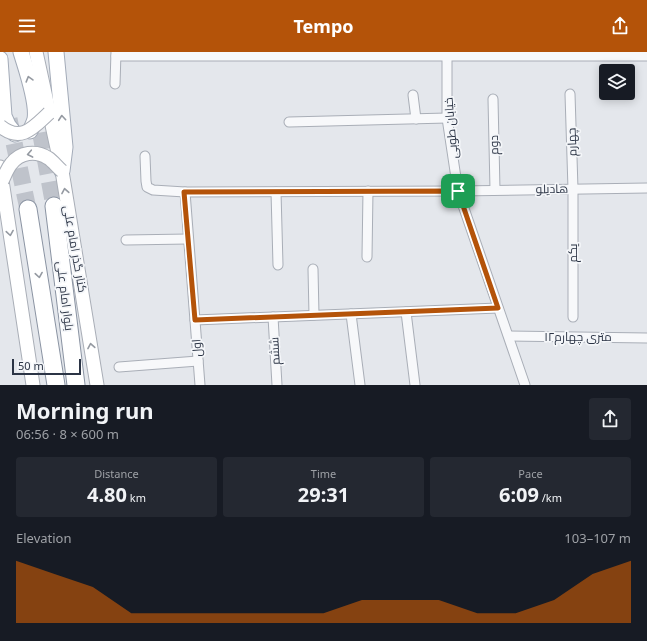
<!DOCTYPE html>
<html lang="en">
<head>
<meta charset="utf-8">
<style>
  :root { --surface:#171b24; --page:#242831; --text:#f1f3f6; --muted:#9ea1a6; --accent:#b45309 }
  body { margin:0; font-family:"Noto Sans",Cairo,sans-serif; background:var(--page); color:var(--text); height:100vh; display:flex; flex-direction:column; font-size:15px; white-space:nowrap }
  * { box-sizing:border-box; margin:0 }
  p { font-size:13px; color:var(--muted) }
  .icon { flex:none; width:22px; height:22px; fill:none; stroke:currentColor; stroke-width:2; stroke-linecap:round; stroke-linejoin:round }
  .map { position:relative; height:333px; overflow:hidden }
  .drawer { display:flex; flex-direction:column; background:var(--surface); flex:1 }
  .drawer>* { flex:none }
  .controls { position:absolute; left:599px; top:12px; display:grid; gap:8px }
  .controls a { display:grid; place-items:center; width:36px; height:36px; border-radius:4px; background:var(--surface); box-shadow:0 2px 10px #0003; font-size:20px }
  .scale { position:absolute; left:12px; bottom:10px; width:69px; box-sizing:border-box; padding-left:4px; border:2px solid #2b3445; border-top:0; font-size:11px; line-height:14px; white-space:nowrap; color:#2b3445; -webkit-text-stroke:3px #f4f6f9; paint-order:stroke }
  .pin { position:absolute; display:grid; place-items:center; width:34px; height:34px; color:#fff; margin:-17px; border-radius:8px; box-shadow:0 2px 6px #0006 }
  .round { display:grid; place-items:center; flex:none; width:42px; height:42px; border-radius:4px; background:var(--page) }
  .headline { display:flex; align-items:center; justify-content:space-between; height:68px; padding:0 16px }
  h1 { font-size:22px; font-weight:700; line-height:30px }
  .metrics { display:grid; grid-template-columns:repeat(3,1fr); gap:6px; height:68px; padding:4px 16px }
  .metrics div { display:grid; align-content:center; border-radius:4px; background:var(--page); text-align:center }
  .metrics b { font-size:20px; font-weight:700 }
  .metrics small { font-size:11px; font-weight:400 }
  .metrics p { font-size:11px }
  .chart { height:112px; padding:8px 16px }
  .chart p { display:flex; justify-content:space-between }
  .chart svg { width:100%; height:72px; margin-top:4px; fill:var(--accent); opacity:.7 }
  header { display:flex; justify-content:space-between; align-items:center; height:52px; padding:0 16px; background:var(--accent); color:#fff; font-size:18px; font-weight:700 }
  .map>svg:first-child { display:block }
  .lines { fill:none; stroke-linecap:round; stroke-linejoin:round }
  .highway-tunnel { stroke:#bfc3cb; stroke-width:17; stroke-dasharray:17 8; stroke-linecap:butt }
  .street-casing { stroke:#a9aeb7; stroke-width:11 }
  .secondary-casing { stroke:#a9aeb7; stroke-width:15 }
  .primary-casing { stroke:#a3abb8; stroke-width:17 }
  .highway-casing { stroke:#8b94a3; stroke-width:19 }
  .street { stroke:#f7f8fa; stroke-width:9 }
  .secondary { stroke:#fff; stroke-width:13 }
  .primary { stroke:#fff; stroke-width:15 }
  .highway { stroke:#fff; stroke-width:17 }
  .secondary-bridge-casing { stroke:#a9aeb7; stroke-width:15; stroke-linecap:butt }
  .secondary-bridge { stroke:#fff; stroke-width:13 }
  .oneway { stroke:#959aa2 }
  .route-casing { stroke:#fff; stroke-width:8 }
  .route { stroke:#b45309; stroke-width:5 }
  .labels { text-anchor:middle; stroke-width:3.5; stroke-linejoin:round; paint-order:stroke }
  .street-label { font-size:12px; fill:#2b3445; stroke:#f4f6f9 }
</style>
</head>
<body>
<header><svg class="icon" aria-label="menu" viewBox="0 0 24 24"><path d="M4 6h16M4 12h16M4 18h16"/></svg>Tempo<svg class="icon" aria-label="share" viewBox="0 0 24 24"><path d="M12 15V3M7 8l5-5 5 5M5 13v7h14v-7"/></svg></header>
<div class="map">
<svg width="647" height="333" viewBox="0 0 647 333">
  <rect width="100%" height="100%" fill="#e4e7ec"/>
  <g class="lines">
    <g class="highway-tunnel">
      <path d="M36,56L54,154"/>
      <path d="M9,67L28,157"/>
    </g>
    <defs>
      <g id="street">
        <path d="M447,0V66L458,139L525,333"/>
        <path d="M116,4H647"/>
        <path d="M115,32L116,0"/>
        <path d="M570,42L573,137V265"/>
        <path d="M413,43L416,67"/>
        <path d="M493,47L495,138"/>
        <path d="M289,70L447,66"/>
        <path d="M145,104L146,129L147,135L153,138L185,140L458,139L647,136"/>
        <path d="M185,140L200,333"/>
        <path d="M276,140L278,213"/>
        <path d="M126,188L188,187"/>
        <path d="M367,205L368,139"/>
        <path d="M313,217L314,263"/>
        <path d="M406,260L415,333"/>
        <path d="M351,262L360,333"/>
        <path d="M273,265L277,333"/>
        <path d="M195,268L498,256"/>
        <path d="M509,284L647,286"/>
        <path d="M119,315L198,309"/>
      </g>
      <g id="secondary">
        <path d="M36,0L62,119L97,333"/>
        <path d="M0,115L33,333"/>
      </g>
      <g id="primary">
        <path d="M21,0C26,17 38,50 35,67C34,71 32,75 30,79"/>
        <path d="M56,0L65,95L62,119"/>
        <path d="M0,7L4,64L8,73L15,82"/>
      </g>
      <g id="highway">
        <path d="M54,154L76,333"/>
        <path d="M28,157L56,333"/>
      </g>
    </defs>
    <use href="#street" class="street-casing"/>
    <use href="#secondary" class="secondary-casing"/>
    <use href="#primary" class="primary-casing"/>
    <use href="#highway" class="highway-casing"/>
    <use href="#street" class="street"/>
    <use href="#secondary" class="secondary"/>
    <use href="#primary" class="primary"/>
    <use href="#highway" class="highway"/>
    <defs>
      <g id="secondary-bridge">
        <path d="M0,74C21,91 33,76 49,61"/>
        <path d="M2,129C5,123 7,117 11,112C20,100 36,98 48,106C53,109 57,115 62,119"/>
      </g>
    </defs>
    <use href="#secondary-bridge" class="secondary-bridge-casing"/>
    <use href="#secondary-bridge" class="secondary-bridge"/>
  </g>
  <defs><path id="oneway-chevron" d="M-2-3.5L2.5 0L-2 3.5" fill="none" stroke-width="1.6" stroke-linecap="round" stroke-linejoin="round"/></defs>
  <g class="oneway">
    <use href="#oneway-chevron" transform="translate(29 27) rotate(-106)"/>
    <use href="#oneway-chevron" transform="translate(62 66) rotate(-95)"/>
    <use href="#oneway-chevron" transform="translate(30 102) rotate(169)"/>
    <use href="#oneway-chevron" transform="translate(65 139) rotate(-100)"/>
    <use href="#oneway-chevron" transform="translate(10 181) rotate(81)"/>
    <use href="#oneway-chevron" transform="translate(39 223) rotate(81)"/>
    <use href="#oneway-chevron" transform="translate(91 294) rotate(-100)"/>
  </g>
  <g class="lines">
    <defs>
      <path id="route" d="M458,139L498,256L195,268L184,140Z"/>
    </defs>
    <use href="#route" class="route-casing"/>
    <use href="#route" class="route"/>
  </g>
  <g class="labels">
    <g class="street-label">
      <text transform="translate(451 76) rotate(-95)" y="4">خیابان طوبی</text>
      <text transform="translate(572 90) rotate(-92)" y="4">چهارم</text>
      <text transform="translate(494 93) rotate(-91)" y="4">دوم</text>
      <text transform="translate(552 137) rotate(-1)" y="4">هادیلو</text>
      <text transform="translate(75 197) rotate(80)" y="4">کنار گذر امام علی</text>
      <text transform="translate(573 201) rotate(-90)" y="4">یکم</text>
      <text transform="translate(65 244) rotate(83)" y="4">بلوار امام علی</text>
      <text x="578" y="289">۱۲متری چهارم</text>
      <text transform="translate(197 296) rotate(-94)" y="4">اول</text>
      <text transform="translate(275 299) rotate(-93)" y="4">ششم</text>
    </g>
  </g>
</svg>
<div class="controls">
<a><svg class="icon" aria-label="layers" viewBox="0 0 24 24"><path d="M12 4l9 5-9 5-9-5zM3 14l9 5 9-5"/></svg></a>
</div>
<div class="scale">50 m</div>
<div class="pin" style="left:458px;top:139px;background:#1e9e55"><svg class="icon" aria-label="arrive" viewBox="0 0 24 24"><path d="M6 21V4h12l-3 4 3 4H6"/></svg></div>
</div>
<section class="drawer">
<div class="headline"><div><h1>Morning run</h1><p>06:56 · 8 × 600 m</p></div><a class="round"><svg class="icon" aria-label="share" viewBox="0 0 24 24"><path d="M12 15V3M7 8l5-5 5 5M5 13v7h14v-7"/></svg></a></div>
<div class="metrics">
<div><p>Distance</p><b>4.80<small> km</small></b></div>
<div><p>Time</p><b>29:31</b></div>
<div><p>Pace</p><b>6:09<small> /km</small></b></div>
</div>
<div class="chart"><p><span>Elevation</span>103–107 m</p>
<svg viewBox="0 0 160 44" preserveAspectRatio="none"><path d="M0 44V6L10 14L20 22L30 38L40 38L50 38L60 38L70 38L80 38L90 30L100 30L110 30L120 38L130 38L140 30L150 14L160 6V44z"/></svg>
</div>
</section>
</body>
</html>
